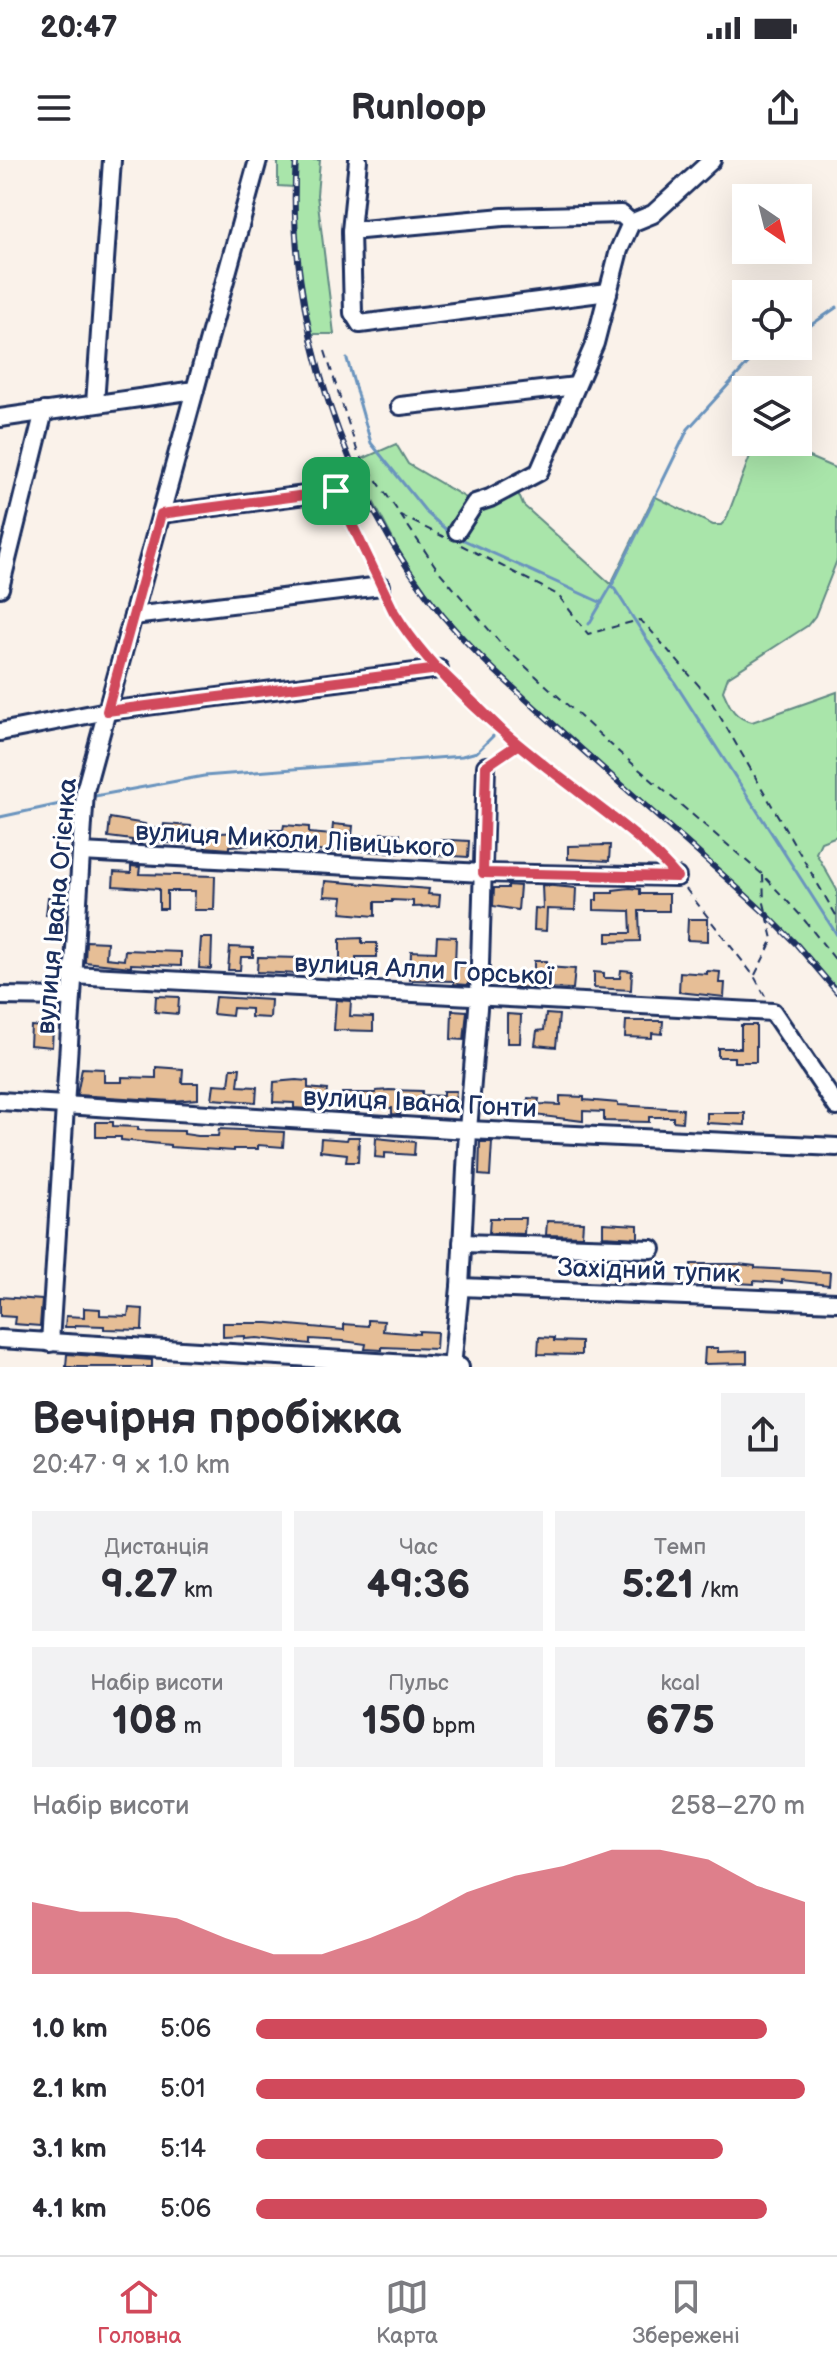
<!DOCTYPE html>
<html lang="uk">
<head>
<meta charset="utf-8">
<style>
  :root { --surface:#fff; --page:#f2f2f3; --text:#2b2b33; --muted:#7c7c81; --line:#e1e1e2; --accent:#d1495b }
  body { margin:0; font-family:"Balsamiq Sans",sans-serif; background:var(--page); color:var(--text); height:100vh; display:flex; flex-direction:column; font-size:30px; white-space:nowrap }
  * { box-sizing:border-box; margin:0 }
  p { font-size:26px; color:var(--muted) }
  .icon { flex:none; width:44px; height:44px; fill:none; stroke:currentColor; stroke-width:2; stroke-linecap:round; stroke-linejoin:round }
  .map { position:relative; height:1207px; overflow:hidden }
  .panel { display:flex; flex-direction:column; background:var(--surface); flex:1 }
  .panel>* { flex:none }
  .needle { width:52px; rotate:145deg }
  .tools { position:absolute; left:732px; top:24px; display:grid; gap:16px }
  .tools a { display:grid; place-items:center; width:80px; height:80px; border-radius:0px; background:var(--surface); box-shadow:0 8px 32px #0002; font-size:40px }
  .pin { position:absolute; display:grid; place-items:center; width:68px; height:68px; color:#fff; margin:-34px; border-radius:16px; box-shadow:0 4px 12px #0006 }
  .round { display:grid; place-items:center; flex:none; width:84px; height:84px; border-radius:0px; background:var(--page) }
  .headline { display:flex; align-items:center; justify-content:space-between; height:136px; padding:0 32px }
  h1 { font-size:44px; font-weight:600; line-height:60px }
  .metrics { display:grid; grid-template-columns:repeat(3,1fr); gap:12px; height:136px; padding:8px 32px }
  .metrics div { display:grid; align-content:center; border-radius:0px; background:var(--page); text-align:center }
  .metrics b { font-size:40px; font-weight:600 }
  .metrics small { font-size:22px; font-weight:400 }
  .metrics p { font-size:22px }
  .chart { height:224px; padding:16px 32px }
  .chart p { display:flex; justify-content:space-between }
  .chart svg { width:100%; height:144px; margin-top:8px; fill:var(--accent); opacity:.7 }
  ul { padding:0 32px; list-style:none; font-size:26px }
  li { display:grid; grid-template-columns:128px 96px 1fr; align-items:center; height:60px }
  li i { height:20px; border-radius:10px; background:var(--accent) }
  .status { display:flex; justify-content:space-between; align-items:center; height:56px; padding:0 40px; background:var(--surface); direction:ltr }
  .status svg { height:22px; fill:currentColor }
  header { display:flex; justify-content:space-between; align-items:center; height:104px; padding:0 32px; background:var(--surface); font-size:36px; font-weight:600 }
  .dock { display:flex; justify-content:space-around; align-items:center; height:112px; border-top:2px solid var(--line); background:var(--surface); font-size:22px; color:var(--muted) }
  .dock a { display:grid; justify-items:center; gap:4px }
  .dock .current { color:var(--accent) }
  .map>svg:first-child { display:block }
  .green { fill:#a9e5aa; stroke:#628a84; stroke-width:2 }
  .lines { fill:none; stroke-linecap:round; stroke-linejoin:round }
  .stream { stroke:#6a94be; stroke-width:3 }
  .building { fill:#e6be96; stroke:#1b2f5e; stroke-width:2 }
  .minor-casing { stroke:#1b2f5e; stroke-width:22 }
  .path { stroke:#1b2f5e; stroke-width:2; stroke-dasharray:8 6; stroke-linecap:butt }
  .minor { stroke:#fff; stroke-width:16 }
  .rail-casing { stroke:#1b2f5e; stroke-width:6 }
  .rail { stroke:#fff; stroke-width:3; stroke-dasharray:9; stroke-linecap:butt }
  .route-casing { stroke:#fff; stroke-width:16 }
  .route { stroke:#d1495b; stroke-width:10 }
  .labels { text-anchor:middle; stroke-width:6; stroke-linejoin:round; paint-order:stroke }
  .street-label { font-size:26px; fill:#1b2f5e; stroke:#fff }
</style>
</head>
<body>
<div class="status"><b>20:47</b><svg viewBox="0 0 49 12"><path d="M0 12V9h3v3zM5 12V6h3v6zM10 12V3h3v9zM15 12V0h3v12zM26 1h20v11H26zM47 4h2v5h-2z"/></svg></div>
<header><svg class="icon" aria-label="menu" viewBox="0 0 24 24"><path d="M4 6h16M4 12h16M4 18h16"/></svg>Runloop<svg class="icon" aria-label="share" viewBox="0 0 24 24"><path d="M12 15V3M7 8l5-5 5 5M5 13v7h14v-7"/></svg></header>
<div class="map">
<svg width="837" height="1207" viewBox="0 0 837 1207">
  <rect width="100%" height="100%" fill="#faf2ea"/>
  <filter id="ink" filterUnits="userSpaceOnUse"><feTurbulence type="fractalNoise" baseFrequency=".0125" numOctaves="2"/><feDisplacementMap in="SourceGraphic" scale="16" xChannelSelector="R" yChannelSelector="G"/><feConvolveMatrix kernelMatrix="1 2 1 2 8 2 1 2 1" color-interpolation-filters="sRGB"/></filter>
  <g filter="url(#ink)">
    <g class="green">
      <path d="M269,0H320L317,35L334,174H310L297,97L294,27L278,26V2Z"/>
      <path d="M760,282H774L837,309V400L815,456L807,466L728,517L723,531C730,547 734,558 752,562L837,532V676L821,682L816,693L837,730V832L797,785L767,755L527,540L456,471L408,408L353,303L396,284L408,304L475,343L514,323L523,345L611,424L654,336L713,365H721L726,360L753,288Z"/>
    </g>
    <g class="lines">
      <g class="stream">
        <path d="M798,174L837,147"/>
        <path d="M347,199L371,283L427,353L450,373"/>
        <path d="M457,377L602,443"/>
        <path d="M612,425L837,775"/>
        <path d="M589,464L612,425L688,269L750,201L782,186"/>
        <path d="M95,636L204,616L462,596L477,592L493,576"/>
        <path d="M0,657L74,641"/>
      </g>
    </g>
    <g class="building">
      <path d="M110,658L145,664L144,668L163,669L164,664L191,666L189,684L141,681V684H132V680L108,677Z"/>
      <path d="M333,664L353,666L352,676L381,677V673L400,674L399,693L350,690L351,682L334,681L333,692L266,688V670H283L284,665L309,667V673L332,675Z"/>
      <path d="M206,669L219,670V673L247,672L248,685L229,686V689L205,687Z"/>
      <path d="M452,680L469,681L468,697L421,694V681Z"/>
      <path d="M610,685L609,701L568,699V686Z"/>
      <path d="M131,706L140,707L139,714L215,716L214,750H194L195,731H167V749H159V729L113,726L114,712L131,713Z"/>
      <path d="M325,721L429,729L428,734L440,735L439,746L413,747V741L392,740V742H375V756L341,753L343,737L324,736Z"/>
      <path d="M508,725L520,726L518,750L493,746L494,728H508Z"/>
      <path d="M542,725L576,728L575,750L547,749L546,771L534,770L535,748L543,749Z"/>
      <path d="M630,728L640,729V734H669V751H639L640,781L607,782V773H631L630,751L594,750V740H597V733H613V730Z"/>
      <path d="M48,737L66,738L64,756L46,755Z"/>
      <path d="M688,759H708V781L687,780Z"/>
      <path d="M437,776L456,777L455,806H469L468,825L454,824V821L410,820L411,791L436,792Z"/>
      <path d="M201,778H212L211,809L199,808Z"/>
      <path d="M362,778V783H377V797H356V816L337,815V801H340V779Z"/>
      <path d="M86,781L107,782L106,798L124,800L125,790L181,792V806L131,804V807L85,802Z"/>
      <path d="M230,787L253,788V797H241L240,810H228Z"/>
      <path d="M258,797L300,798V814L257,812Z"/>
      <path d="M534,801H546V807L575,809L573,829L511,827L510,816L534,814Z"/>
      <path d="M621,810L632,811L631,830L594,828V812L604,813V818H620Z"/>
      <path d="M707,811L720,812L719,823H725L724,837L679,832L680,812L707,814Z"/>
      <path d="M156,836L179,837L178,854L155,852Z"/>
      <path d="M215,837L271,840L270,858L251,857V849L233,848L232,856L213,854Z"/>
      <path d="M336,840L351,841L350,856L373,857V871L334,870Z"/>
      <path d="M452,850L467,851L464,880L451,879Z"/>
      <path d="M507,854L521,855L520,883H507Z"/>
      <path d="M546,854L559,855L556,887L535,885L537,871L544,870Z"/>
      <path d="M626,861H663L662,874L652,873V878L625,877Z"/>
      <path d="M741,865H756V902H734V897H718V888H741Z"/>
      <path d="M31,866L53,868L52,887L30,885Z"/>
      <path d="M156,907L183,909L182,923H198V939L172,941L77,935L82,908L104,909V922H122V917L156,918Z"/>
      <path d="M231,908H240L238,926L257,927L256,942L212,939L214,924L229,925Z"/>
      <path d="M296,920L308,921V928L327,930L325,945L307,943V949L294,948V943L273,942L274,922Z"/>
      <path d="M389,930L422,931V935L443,936V931H456L454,951H442V946L421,943V951L401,950L400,955L392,954V948H376V945L356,943V947L342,946V933H376V931Z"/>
      <path d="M560,936L584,937V940L618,943V945L683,949L682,962L673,961V957H649V962L604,961V952L583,951V961L526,954L528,938L539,939L538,944L560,945Z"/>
      <path d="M707,953H745V965L707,963Z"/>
      <path d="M96,962H113V966L138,967V970L184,971V974L198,976H218L219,969L284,972L283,987L258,985V989H234V991L170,987V985L121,980V977H96Z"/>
      <path d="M348,977H359L358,1002H346L347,994L320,991L321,978L347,980Z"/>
      <path d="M376,978L415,982L414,995L385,993V998L375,997Z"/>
      <path d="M480,982H492L490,1016L479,1015Z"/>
      <path d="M490,1058H525L524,1074L489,1073Z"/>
      <path d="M547,1061L583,1062L582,1076L546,1075Z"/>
      <path d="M603,1063L638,1065V1078L603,1076Z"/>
      <path d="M614,1103L648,1104V1115L614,1114Z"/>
      <path d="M691,1104H738L755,1106V1108L830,1112L829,1125L782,1120V1123L754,1121V1124L737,1123V1120L691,1118Z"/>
      <path d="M0,1137L42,1140L40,1166L14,1164L15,1157L0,1156Z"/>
      <path d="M84,1148L100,1149V1155L128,1156L129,1148L143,1149L142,1170L104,1169V1166L75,1165V1167H65L66,1156L84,1157Z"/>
      <path d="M368,1160L384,1161L383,1171L419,1174V1171L437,1172L436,1189L382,1187V1190L365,1189L366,1184L343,1181L310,1179V1184L257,1178L245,1179V1176L223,1177V1163H268L344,1170V1164L368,1166Z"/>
      <path d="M539,1177L554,1178V1181L581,1182V1195L538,1194Z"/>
      <path d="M705,1188H718V1192L747,1191V1203L704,1204Z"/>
      <path d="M67,1194L152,1200V1207H66Z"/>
    </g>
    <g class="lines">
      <defs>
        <g id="minor">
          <path d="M358,0L351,71L503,57L621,54L631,63"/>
          <path d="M351,71L353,153L360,164L608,132"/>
          <path d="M95,244L112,0"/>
          <path d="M400,246L576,226"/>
          <path d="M0,258L195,230"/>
          <path d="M161,354L336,331"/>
          <path d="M457,371L475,343L490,338L539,312L595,183L619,90L631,63L653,54L712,0"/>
          <path d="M0,428L44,251"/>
          <path d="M133,456L381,426"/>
          <path d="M0,572L107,551L439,509"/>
          <path d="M81,692L483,713L677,717"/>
          <path d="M72,815L773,852L837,947"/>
          <path d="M0,836L71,837"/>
          <path d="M0,941L468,970L837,987"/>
          <path d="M462,1083L652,1089"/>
          <path d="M460,1127L837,1142"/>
          <path d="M0,1179L460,1207"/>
          <path d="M50,1183L85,631L258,0"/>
          <path d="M452,1207L460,1127L468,970L479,836L486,606"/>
        </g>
      </defs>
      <use href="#minor" class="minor-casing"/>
      <g class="path">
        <path d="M325,191L358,293L438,410L502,485L620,593L763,715L802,757L837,802"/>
        <path d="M342,344L375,415"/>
        <path d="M400,355L444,377"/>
        <path d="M461,385L558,435L588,474L639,460L645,464L708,536L837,757"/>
        <path d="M387,438L403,467L427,495"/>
        <path d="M447,517L517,585L637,676L665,702"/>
        <path d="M497,598L515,586"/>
        <path d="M686,729L754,816L765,836"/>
        <path d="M755,815L773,779L764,743L763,715"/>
      </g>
      <use href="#minor" class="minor"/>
      <defs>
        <path id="rail" d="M296,0C285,155 344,336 443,456C481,501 526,539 569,578C635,637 702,695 767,755L797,785L837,832"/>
      </defs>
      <use href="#rail" class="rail-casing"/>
      <use href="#rail" class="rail"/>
    </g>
  </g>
  <g class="lines" filter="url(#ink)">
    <defs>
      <path id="route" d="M336,331L161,354L107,551L439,509L517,585L486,606L483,713L677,717C646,680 607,654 570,625C509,579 434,518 394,452L336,331"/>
    </defs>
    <use href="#route" class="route-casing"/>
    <use href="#route" class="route"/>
  </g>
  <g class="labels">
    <g class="street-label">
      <text transform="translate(295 679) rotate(3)" y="9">вулиця Миколи Лівицького</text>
      <text transform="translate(56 746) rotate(-85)" y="9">вулиця Івана Огієнка</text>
      <text transform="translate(424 809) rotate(3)" y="9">вулиця Алли Горської</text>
      <text transform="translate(420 942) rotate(3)" y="9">вулиця Івана Гонти</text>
      <text transform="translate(649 1110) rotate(2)" y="9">Західний тупик</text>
    </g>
  </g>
</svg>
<div class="tools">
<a><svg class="needle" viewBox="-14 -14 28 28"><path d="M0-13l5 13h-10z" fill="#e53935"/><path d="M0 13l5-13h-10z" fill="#7c7c81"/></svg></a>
<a><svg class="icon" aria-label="locate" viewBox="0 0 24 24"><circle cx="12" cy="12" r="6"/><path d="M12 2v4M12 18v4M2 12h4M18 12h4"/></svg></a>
<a><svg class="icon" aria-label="layers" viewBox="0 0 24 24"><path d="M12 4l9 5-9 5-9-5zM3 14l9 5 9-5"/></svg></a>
</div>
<div class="pin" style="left:336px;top:331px;background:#1e9e55"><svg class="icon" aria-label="arrive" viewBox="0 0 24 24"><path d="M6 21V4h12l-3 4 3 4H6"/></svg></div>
</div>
<section class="panel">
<div class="headline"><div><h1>Вечірня пробіжка</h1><p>20:47 · 9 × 1.0 km</p></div><a class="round"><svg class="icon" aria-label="share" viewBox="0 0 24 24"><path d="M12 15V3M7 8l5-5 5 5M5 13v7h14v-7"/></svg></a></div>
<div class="metrics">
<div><p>Дистанція</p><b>9.27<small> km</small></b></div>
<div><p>Час</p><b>49:36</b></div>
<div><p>Темп</p><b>5:21<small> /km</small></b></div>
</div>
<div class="metrics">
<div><p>Набір висоти</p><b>108<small> m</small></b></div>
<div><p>Пульс</p><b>150<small> bpm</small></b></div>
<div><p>kcal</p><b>675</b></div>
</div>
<div class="chart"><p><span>Набір висоти</span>258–270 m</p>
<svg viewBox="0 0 160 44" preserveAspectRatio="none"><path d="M0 44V22L10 25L20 25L30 27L40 33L50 38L60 38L70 33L80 27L90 19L100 14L110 11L120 6L130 6L140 9L150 17L160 22V44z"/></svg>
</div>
<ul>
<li><b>1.0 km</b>5:06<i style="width:93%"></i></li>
<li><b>2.1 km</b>5:01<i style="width:100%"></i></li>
<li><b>3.1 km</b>5:14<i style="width:85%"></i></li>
<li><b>4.1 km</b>5:06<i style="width:93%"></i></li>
</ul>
</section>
<nav class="dock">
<a class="current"><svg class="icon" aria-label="home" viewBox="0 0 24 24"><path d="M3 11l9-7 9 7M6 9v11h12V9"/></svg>Головна</a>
<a><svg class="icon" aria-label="map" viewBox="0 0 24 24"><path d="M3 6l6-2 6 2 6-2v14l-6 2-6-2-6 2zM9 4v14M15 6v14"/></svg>Карта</a>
<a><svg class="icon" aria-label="saved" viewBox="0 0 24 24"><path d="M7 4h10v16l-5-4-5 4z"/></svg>Збережені</a>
</nav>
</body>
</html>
